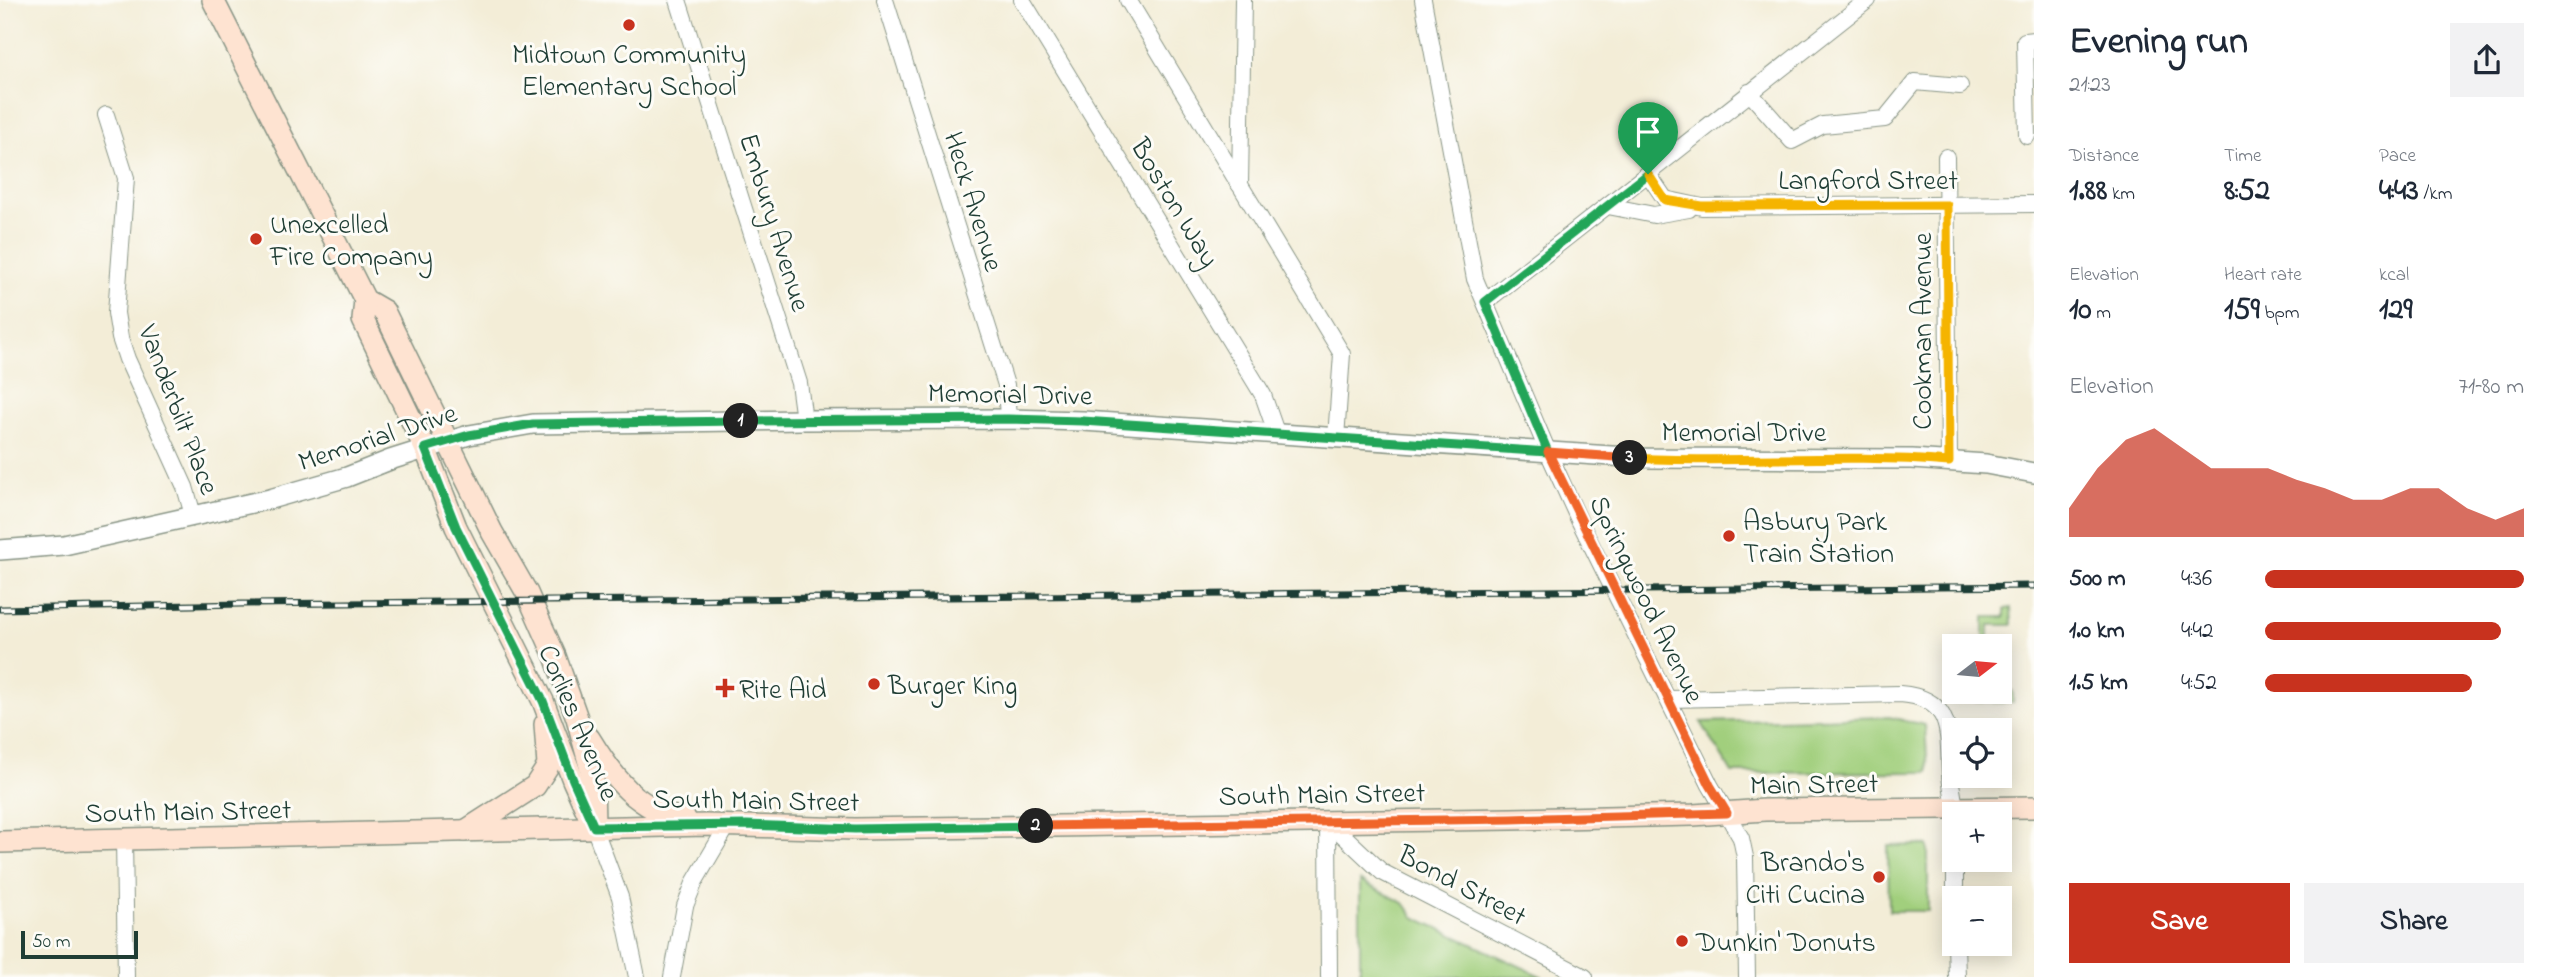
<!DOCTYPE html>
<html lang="en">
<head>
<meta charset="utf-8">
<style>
  :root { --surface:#fff; --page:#f2f2f3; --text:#1f2937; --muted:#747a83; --accent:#c8321e }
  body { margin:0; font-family:"Indie Flower",sans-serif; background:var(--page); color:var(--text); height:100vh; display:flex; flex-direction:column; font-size:26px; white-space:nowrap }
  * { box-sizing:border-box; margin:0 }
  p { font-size:23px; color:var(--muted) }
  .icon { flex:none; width:38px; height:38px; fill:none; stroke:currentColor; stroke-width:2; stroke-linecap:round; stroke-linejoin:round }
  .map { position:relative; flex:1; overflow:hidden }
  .panel { display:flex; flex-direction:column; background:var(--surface); width:525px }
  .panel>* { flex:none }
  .needle { width:46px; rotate:74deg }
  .fabs { position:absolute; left:1942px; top:634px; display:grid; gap:14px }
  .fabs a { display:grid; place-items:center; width:70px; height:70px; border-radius:0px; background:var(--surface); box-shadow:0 4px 18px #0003; font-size:35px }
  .scale { position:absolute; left:21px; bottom:18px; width:117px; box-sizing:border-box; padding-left:7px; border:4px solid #1f3d34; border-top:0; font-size:19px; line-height:24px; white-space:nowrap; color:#1f3d34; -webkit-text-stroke:5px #fdfcf7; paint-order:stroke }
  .pin { position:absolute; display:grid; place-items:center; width:60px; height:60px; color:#fff; margin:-72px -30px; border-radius:50% 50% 50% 0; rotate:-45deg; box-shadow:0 0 7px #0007 }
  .pin .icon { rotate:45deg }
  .km { position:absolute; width:35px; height:35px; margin:-18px; border-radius:50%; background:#222; color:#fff; font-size:19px; line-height:35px; text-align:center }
  .round { display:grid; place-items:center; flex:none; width:74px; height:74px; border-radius:0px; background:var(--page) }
  .summary { display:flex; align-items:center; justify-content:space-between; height:119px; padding:0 35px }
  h1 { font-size:38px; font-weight:700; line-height:52px }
  .stats { display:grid; grid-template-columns:repeat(3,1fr); gap:10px; height:119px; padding:7px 35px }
  .stats div { display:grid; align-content:center }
  .stats b { font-size:30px; font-weight:700 }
  .stats small { font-size:19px; font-weight:400 }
  .stats p { font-size:19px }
  .chart { height:196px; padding:14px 35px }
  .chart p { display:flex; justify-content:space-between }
  .chart svg { width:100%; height:126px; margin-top:7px; fill:var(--accent); opacity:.7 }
  .cta { display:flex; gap:14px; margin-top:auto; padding:14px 35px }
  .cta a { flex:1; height:80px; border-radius:0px; background:var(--accent); color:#fff; font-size:28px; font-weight:700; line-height:80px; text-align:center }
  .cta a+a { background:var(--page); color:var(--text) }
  ul { padding:0 35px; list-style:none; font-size:23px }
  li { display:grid; grid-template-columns:112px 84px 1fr; align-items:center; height:52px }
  li i { height:18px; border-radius:9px; background:var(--accent) }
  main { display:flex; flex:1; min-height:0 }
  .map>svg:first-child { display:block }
  .green { fill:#a1cf7d; stroke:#608658; stroke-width:2 }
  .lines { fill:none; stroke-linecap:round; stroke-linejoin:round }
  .minor-casing { stroke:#899586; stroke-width:18 }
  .tertiary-casing { stroke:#899586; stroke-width:22 }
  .secondary-casing { stroke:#899586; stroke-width:24 }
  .minor { stroke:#fff; stroke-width:16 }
  .tertiary { stroke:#fff; stroke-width:19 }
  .secondary { stroke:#fee3d1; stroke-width:21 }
  .rail-casing { stroke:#1f3d34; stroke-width:7 }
  .rail { stroke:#fdfcf7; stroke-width:4.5; stroke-dasharray:13; stroke-linecap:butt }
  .split-1-casing { stroke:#fff; stroke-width:14 }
  .split-2-casing { stroke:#fff; stroke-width:14 }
  .split-3-casing { stroke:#fff; stroke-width:14 }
  .split-4-casing { stroke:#fff; stroke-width:14 }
  .split-1 { stroke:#22a559; stroke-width:9 }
  .split-2 { stroke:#22a559; stroke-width:9 }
  .split-3 { stroke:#f0652b; stroke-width:9 }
  .split-4 { stroke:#f5b400; stroke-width:9 }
  .poi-dot { fill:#c8321e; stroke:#fdfcf7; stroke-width:2.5 }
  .labels { text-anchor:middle; stroke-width:6; stroke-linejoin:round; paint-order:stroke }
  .poi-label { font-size:28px; fill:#1f3d34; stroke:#fdfcf7; text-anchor:start }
  .street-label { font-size:28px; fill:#1f3d34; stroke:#fdfcf7 }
</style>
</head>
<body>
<main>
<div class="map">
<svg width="2034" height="977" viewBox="0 0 2034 977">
  <rect width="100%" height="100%" fill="#fdfcf7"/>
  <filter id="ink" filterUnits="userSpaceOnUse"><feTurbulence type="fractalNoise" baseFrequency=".0143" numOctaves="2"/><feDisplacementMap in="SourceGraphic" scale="14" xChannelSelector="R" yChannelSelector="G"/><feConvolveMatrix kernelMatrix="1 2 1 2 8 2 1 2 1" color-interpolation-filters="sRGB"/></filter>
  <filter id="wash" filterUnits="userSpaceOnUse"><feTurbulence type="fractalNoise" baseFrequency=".00686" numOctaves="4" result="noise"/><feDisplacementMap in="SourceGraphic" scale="28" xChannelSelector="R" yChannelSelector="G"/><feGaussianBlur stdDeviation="1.57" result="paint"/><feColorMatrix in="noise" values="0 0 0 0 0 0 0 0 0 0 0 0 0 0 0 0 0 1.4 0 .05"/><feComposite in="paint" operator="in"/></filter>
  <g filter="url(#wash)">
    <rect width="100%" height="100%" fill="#f3edd7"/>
    <g class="green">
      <path d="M2011,608L2012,625H1989V646H1984V617H2005V609Z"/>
      <path d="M2013,691V703L1976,702L1979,693L1976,691Z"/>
      <path d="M1889,717L1925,725L1928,772L1732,773L1701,722Z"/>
      <path d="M1928,845V911H1889L1888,846Z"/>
      <path d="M1360,881L1404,903L1414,917L1543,977H1360Z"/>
    </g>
  </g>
  <g filter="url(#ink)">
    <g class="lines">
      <defs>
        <g id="minor">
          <path d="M678,0L799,383L804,420"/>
          <path d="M885,0L1006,385L1008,419"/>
          <path d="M1022,0L1263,395L1277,435"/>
          <path d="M1128,0L1239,184"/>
          <path d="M1243,0L1240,185L1342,354L1336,438"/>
          <path d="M1423,0L1475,279L1548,452L1579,520L1710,785L1741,838L1745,857L1747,977"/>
          <path d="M1749,92L1792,141L1823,125L1885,119L1915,82L1960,86"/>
          <path d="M106,115L126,178L116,313L120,338L127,359L185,487L193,515"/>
          <path d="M2027,136L2025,41L2034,40"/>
          <path d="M1946,157L1949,462"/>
          <path d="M1648,174L1665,199L1702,207L2034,204"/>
          <path d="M1608,206L1654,215L1689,209"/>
          <path d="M1485,302L1868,0"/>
          <path d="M1668,699L1900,694C1954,698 1948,734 1950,775C1951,788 1955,801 1955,814"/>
          <path d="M1328,821L1382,872L1585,977"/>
          <path d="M1328,821L1329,977"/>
          <path d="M594,827L620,897L637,977"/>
          <path d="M124,838L126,977"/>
          <path d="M1955,859V898"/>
          <path d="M1956,943L1957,977"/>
          <path d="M672,977L685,906L695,881L728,825"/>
        </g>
        <path id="tertiary" d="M0,550L64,545L270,499L347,477L390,460L469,435L533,424L804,420L1008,419L1083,421L1642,458L1912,459L1986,464L2034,473"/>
        <g id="secondary">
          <path d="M213,0L365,300L384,311L492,532L527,593L555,656L577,718L593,777L594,827"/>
          <path d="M365,300L363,320L425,448L456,527L543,701L573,780L590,818"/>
          <path d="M589,738C614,779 637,810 686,820"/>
          <path d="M465,831L535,786L548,766L545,724"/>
          <path d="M0,842L706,825L855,829L1511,819L1693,815L1765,810L2034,807"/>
        </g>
      </defs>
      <use href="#minor" class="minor-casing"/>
      <use href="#tertiary" class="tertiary-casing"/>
      <use href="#secondary" class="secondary-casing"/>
      <use href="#minor" class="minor"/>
      <use href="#tertiary" class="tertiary"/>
      <use href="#secondary" class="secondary"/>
      <defs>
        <path id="rail" d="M0,609L242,604L2034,586"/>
      </defs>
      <use href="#rail" class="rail-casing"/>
      <use href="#rail" class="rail"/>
    </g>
  </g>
  <g class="lines" filter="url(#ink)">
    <defs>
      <path id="split-1" d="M741,421L1008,419L1083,421L1548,452L1485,302L1648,174"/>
      <path id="split-2" d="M741,421L533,424L469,435L425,448L456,527L543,701L573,780L594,827L747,825L855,829L1036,826"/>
      <path id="split-3" d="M1036,826L1511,819L1727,813L1710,785L1548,452L1630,458"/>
      <path id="split-4" d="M1630,458C1736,464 1843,453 1949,462L1947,205L1702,206L1665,200L1648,174"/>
    </defs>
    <use href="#split-1" class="split-1-casing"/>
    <use href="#split-2" class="split-2-casing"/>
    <use href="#split-3" class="split-3-casing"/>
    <use href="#split-4" class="split-4-casing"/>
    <use href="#split-1" class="split-1"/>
    <use href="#split-2" class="split-2"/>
    <use href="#split-3" class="split-3"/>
    <use href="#split-4" class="split-4"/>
  </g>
  <g class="poi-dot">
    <circle cx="629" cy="25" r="7"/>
    <circle cx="256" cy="239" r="7"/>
    <circle cx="1729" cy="536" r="7"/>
    <circle cx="874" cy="684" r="7"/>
    <path d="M721.5 677.5h7v7h7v7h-7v7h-7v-7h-7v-7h7z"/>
    <circle cx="1879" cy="877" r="7"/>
    <circle cx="1682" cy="941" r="7"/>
  </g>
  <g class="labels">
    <g class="poi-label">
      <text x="629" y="63" text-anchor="middle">Midtown Community<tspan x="629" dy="32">Elementary School</tspan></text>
      <text x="270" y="233">Unexcelled<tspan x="270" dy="32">Fire Company</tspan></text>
      <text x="1743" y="530">Asbury Park<tspan x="1743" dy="32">Train Station</tspan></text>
      <text x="888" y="694">Burger King</text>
      <text x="739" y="698">Rite Aid</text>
      <text x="1865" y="871" text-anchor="end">Brando's<tspan x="1865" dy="32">Citi Cucina</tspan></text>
      <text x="1696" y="951">Dunkin' Donuts</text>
    </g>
    <g class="street-label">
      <text x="1868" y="189">Langford Street</text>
      <text transform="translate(975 201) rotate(73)" y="10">Heck Avenue</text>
      <text transform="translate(1176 202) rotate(59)" y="10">Boston Way</text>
      <text transform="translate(776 222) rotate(73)" y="10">Embury Avenue</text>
      <text transform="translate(1921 331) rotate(-90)" y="10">Cookman Avenue</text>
      <text transform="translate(1010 393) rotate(1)" y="10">Memorial Drive</text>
      <text transform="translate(180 409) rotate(69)" y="10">Vanderbilt Place</text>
      <text x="1744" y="441">Memorial Drive</text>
      <text transform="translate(377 436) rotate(-18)" y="10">Memorial Drive</text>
      <text transform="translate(1648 599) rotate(64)" y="10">Springwood Avenue</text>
      <text transform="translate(580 722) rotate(67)" y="10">Corlies Avenue</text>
      <text transform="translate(1814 783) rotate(-1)" y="10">Main Street</text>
      <text transform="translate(1322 793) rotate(-1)" y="10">South Main Street</text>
      <text transform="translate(756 799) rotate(1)" y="10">South Main Street</text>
      <text transform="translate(188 810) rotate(-1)" y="10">South Main Street</text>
      <text transform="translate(1463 884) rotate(28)" y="10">Bond Street</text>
    </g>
  </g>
</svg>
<div class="fabs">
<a><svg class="needle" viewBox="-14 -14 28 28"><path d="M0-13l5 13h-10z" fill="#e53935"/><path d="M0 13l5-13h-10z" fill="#747a83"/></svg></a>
<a><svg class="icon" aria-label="locate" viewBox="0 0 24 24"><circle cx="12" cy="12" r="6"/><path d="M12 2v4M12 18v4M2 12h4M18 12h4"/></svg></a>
<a>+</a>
<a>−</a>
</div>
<div class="scale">50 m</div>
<div class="pin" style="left:1648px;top:174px;background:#1e9e55"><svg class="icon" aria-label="arrive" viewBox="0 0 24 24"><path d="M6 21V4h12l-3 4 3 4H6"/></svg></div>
<b class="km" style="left:741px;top:421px">1</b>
<b class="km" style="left:1036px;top:826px">2</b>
<b class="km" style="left:1630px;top:458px">3</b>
</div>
<section class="panel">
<div class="summary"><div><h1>Evening run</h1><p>21:23</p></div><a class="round"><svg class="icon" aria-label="share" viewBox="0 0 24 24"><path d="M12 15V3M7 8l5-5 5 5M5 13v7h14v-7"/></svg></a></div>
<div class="stats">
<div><p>Distance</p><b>1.88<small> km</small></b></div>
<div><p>Time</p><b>8:52</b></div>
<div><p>Pace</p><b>4:43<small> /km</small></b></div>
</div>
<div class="stats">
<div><p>Elevation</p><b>10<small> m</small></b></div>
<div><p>Heart rate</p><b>159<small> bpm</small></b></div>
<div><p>kcal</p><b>129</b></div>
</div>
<div class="chart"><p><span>Elevation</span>71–80 m</p>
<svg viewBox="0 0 160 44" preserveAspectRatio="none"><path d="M0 44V34L10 20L20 10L30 6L40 13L50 20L60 20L70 20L80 24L90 27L100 31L110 31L120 27L130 27L140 34L150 38L160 34V44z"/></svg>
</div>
<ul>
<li><b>500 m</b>4:36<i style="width:100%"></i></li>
<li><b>1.0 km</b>4:42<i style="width:91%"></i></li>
<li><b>1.5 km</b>4:52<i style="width:80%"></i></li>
</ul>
<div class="cta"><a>Save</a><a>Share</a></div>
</section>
</main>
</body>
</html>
